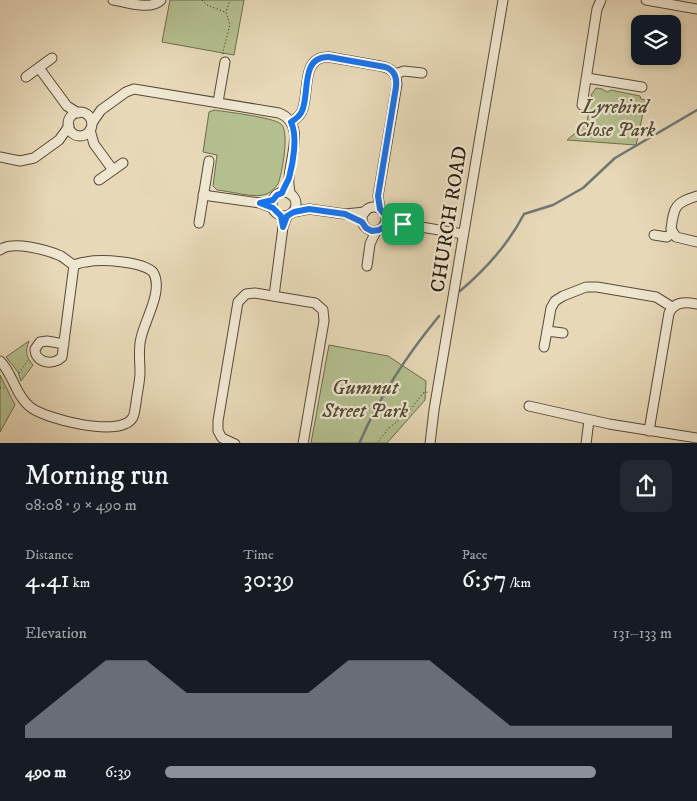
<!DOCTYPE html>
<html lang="en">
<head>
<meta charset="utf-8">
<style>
  :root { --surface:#171b24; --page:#242831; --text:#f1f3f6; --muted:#9ea1a6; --accent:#8c9099 }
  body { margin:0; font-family:"IM FELL DW Pica",serif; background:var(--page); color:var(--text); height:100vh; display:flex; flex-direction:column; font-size:19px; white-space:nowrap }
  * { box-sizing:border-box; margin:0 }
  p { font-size:16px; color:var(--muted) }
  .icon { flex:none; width:28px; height:28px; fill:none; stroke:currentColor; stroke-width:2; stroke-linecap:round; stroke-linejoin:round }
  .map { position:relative; height:443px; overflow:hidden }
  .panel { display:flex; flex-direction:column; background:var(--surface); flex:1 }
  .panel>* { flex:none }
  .buttons { position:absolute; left:631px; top:15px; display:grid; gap:10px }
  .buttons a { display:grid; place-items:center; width:50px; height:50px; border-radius:10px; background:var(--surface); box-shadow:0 2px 8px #0003; font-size:25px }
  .pin { position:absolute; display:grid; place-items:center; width:42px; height:42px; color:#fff; margin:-21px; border-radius:10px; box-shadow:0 2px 8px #0006 }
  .round { display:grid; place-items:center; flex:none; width:52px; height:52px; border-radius:10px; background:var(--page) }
  .headline { display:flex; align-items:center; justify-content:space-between; height:85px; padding:0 25px }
  h1 { font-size:28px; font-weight:600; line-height:38px }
  .stats { display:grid; grid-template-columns:repeat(3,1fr); gap:8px; height:85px; padding:5px 25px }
  .stats div { display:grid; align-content:center }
  .stats b { font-size:25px; font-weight:600 }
  .stats small { font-size:14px; font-weight:400 }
  .stats p { font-size:14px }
  .chart { height:140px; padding:10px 25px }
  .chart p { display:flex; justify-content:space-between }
  .chart svg { width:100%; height:90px; margin-top:5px; fill:var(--accent); opacity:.7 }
  ul { padding:0 25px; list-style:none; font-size:16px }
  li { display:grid; grid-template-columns:80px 60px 1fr; align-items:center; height:38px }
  li i { height:12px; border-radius:6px; background:var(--accent) }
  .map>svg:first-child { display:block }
  .green { fill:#b4bf8f; stroke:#6c6c4e }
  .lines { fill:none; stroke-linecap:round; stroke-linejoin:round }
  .stream { stroke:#6d7875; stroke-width:2.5 }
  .minor-casing { stroke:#564a38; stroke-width:11 }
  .path { stroke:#251a0d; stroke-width:1; stroke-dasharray:1 2.5; stroke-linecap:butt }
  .minor { stroke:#efe6d0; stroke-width:9 }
  .route-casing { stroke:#fff; stroke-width:10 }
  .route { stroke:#1a73e8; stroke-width:6 }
  .labels { text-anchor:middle; stroke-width:4.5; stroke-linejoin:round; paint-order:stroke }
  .park-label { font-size:20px; font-style:italic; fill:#504c34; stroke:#efe6d0 }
  .street-label { font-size:20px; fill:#251a0d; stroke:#efe6d0 }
</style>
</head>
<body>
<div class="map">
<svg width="697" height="444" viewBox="0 0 697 444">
  <rect width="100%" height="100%" fill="#e7d8b7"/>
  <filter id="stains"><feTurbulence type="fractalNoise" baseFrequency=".004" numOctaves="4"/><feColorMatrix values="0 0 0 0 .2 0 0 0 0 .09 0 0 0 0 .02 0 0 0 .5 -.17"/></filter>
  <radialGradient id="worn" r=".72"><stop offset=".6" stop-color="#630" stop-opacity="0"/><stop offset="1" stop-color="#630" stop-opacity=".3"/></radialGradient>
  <g class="green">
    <path d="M170,0H244L234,55L162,42Z"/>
    <path d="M596,88L602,89L607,92L611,90L640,96L641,99L646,100L636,145L567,140L587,123L590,102L594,101L591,95Z"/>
    <path d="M214,110C227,112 272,117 281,124C290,131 282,174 278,184C275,188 271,192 267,194C256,199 229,191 217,190L213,186L217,155L203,152L209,112Z"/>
    <path d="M29,341C25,351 26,357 33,365L21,381L18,372L6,357Z"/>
    <path d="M329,345L388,356L426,381L425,400L387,443H311Z"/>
    <path d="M0,375L15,405L0,432Z"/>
  </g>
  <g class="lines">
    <g class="stream">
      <path d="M460,291C486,269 508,245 524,214L553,205L583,188L615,158L697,110"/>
      <path d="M359,444C379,397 407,355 439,316"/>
    </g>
    <defs>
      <g id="minor">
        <path d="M113,0C127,2 150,11 161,0"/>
        <path d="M646,0L697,9"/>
        <path d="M39,68L67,106L78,113"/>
        <path d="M395,74L404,71L422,73"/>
        <path d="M26,77L52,58"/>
        <path d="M587,78L642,87"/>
        <path d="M218,102L225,62"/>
        <path d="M582,105L597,9L601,0"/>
        <circle cx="80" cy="124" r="12"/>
        <path d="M291,122C296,119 300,116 302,111C310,93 300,56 329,57L380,66C391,68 396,72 397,84L378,196L380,209"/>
        <path d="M92,123L101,110L126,92L134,89L279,113C306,124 290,156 289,178C288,183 290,189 290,194"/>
        <path d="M90,130L94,144L113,170"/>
        <path d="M0,157L20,161L34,158L59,140L69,126"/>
        <path d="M99,180L123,163"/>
        <circle cx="284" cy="204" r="12"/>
        <path d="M203,195L260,203L273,208"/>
        <path d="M697,196C675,203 674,206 671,229L676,237L697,242"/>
        <circle cx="374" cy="219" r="12"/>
        <path d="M294,212L309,209L345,214L365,212"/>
        <path d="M199,223L209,161"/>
        <path d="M384,227L403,224L463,234"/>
        <path d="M654,235L667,237L672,233"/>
        <path d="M0,250C12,240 47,250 61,256C66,259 69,263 74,265C78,264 81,262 86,262C101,259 141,261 153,272C164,290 145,319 141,338C138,349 140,361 140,372C140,382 137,393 136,403C135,407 135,413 133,417C122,439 43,419 29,406C15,394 13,374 0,361"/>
        <path d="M367,266L370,244L376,231"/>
        <path d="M274,296L283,227L287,216"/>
        <path d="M547,331L551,308L555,301L563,296L586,287H597L656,297L672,307"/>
        <path d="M64,344L47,341L40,342L35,349C35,363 53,366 62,357L74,265"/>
        <path d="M544,347L547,331L563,333"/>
        <path d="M529,406L609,424L697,438"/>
        <path d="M649,431L669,313C675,301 685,302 697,304"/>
        <path d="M235,444L222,438L218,431V421L238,302L246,294L255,293L315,303L323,310L324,321L303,444"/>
        <path d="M430,444L434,410L503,0"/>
        <path d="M586,444L589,420"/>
      </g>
    </defs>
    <use href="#minor" class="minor-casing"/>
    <g class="path">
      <path d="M202,0L207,5L225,12"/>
      <path d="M223,54V51L230,25L226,12L230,0"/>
      <path d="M19,373L28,360"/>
      <path d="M0,388H7"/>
      <path d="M376,444L390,427L408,413L423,393L428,392"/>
    </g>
    <use href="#minor" class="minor"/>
  </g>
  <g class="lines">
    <defs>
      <path id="route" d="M329,57L385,67C395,70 397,78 396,87L378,196L380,209L386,216L403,224L384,227L379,230L372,231L366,228L362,222L345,214L309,209L294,212L287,216L283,227L281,216L273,208L260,203L273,200L277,195L282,193C284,187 287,183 289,178C293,163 298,136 291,122C296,119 300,116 302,111C310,93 300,56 329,57Z"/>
    </defs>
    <use href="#route" class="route-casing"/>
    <use href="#route" class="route"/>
  </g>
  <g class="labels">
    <g class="park-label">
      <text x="615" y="113">Lyrebird<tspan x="615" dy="23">Close Park</tspan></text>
      <text x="365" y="394">Gumnut<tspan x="365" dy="23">Street Park</tspan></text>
    </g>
    <g class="street-label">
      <text transform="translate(448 219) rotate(-81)" y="7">CHURCH ROAD</text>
    </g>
  </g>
  <rect width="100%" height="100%" filter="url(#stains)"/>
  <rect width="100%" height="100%" fill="url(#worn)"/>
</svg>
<div class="buttons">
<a><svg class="icon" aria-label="layers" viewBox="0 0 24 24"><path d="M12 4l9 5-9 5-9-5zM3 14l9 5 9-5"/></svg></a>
</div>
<div class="pin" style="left:403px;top:224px;background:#1e9e55"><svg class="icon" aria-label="arrive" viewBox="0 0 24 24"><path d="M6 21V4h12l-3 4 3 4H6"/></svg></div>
</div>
<section class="panel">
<div class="headline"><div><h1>Morning run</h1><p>08:08 · 9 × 490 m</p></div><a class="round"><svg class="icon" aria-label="share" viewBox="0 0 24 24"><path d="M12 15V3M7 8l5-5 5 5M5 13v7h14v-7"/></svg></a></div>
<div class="stats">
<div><p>Distance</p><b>4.41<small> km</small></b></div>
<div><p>Time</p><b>30:39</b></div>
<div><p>Pace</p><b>6:57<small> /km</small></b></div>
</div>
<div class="chart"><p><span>Elevation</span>131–133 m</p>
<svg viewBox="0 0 160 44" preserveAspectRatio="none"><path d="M0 44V38L10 22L20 6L30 6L40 22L50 22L60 22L70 22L80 6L90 6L100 6L110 22L120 38L130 38L140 38L150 38L160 38V44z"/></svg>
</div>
<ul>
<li><b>490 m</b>6:39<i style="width:85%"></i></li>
</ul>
</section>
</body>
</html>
